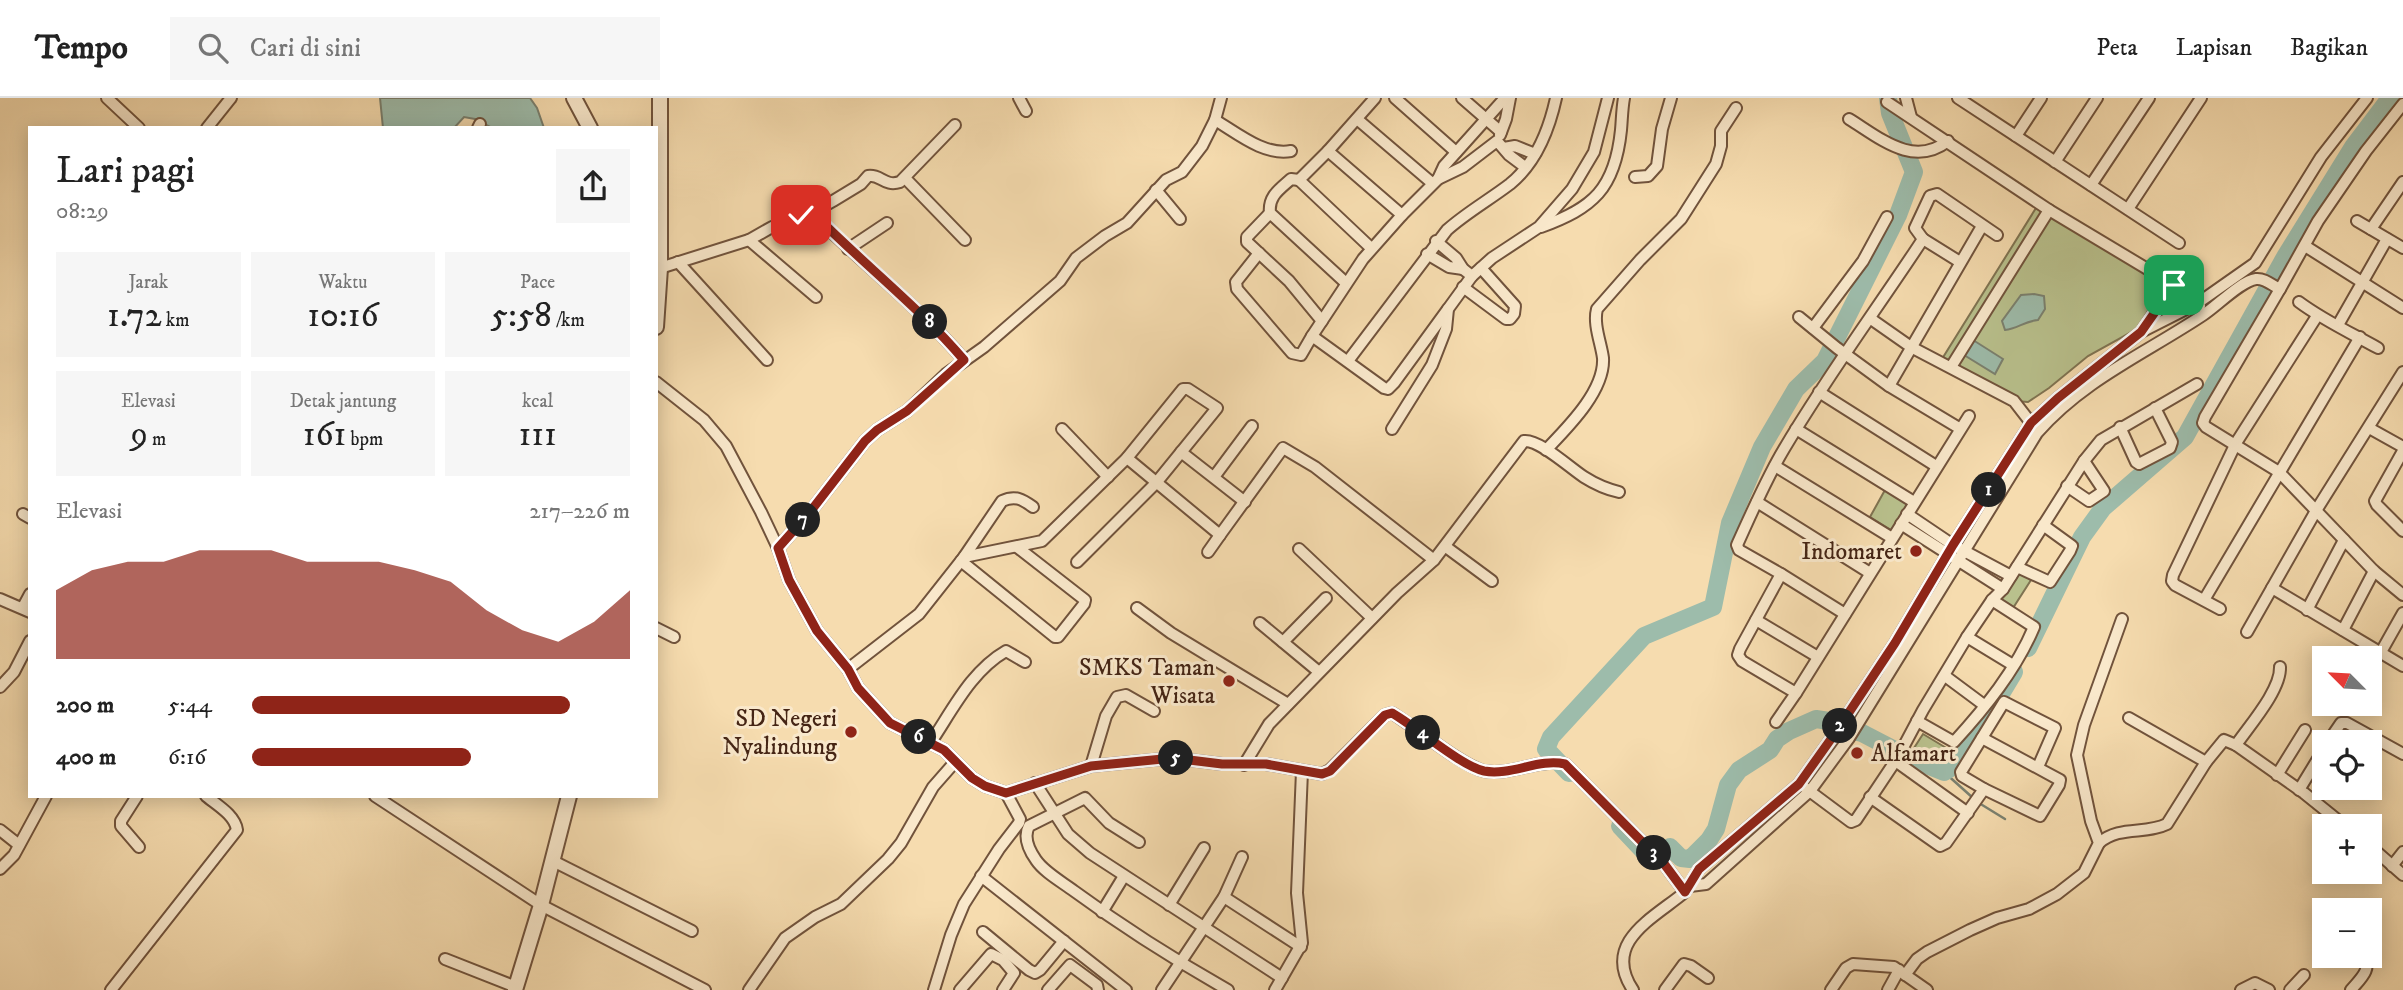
<!DOCTYPE html>
<html lang="id">
<head>
<meta charset="utf-8">
<style>
  :root { --surface:#fff; --page:#f6f6f6; --text:#222; --muted:#767676; --line:#e0e0e0; --accent:#8f2418 }
  body { margin:0; font-family:"IM FELL DW Pica",serif; background:var(--page); color:var(--text); height:100vh; display:flex; flex-direction:column; font-size:26px; white-space:nowrap }
  * { box-sizing:border-box; margin:0 }
  p { font-size:23px; color:var(--muted) }
  .icon { flex:none; width:38px; height:38px; fill:none; stroke:currentColor; stroke-width:2; stroke-linecap:round; stroke-linejoin:round }
  .map { position:relative; flex:1; overflow:hidden }
  .sheet { position:absolute; left:28px; top:28px; width:630px; height:672px; display:flex; flex-direction:column; background:var(--surface); border-radius:0px; box-shadow:0 4px 18px #0003 }
  .sheet>* { flex:none }
  .needle { width:46px; rotate:294deg }
  .buttons { position:absolute; left:2312px; top:548px; display:grid; gap:14px }
  .buttons a { display:grid; place-items:center; width:70px; height:70px; border-radius:0px; background:var(--surface); box-shadow:0 4px 18px #0003; font-size:35px }
  .pin { position:absolute; display:grid; place-items:center; width:60px; height:60px; color:#fff; margin:-30px; border-radius:14px; box-shadow:0 4px 10px #0006 }
  .km { position:absolute; width:35px; height:35px; margin:-18px; border-radius:50%; background:#222; color:#fff; font-size:19px; line-height:35px; text-align:center }
  .round { display:grid; place-items:center; flex:none; width:74px; height:74px; border-radius:0px; background:var(--page) }
  .head { display:flex; align-items:center; justify-content:space-between; height:119px; padding:0 28px }
  h1 { font-size:38px; font-weight:600; line-height:52px }
  .figures { display:grid; grid-template-columns:repeat(3,1fr); gap:10px; height:119px; padding:7px 28px }
  .figures div { display:grid; align-content:center; border-radius:0px; background:var(--page); text-align:center }
  .figures b { font-size:35px; font-weight:600 }
  .figures small { font-size:19px; font-weight:400 }
  .figures p { font-size:19px }
  .chart { height:196px; padding:14px 28px }
  .chart p { display:flex; justify-content:space-between }
  .chart svg { width:100%; height:126px; margin-top:7px; fill:var(--accent); opacity:.7 }
  ul { padding:0 28px; list-style:none; font-size:23px }
  li { display:grid; grid-template-columns:112px 84px 1fr; align-items:center; height:52px }
  li i { height:18px; border-radius:9px; background:var(--accent) }
  header { display:flex; align-items:center; gap:42px; box-sizing:border-box; height:98px; padding:0 35px; background:var(--surface); border-bottom:2px solid var(--line) }
  header strong { font-size:33px }
  nav { display:flex; gap:38px; margin-inline-start:auto; font-size:24px }
  .search { width:490px; height:63px; background:var(--page); display:flex; align-items:center; gap:18px; box-sizing:border-box; padding:0 24px; border-radius:0px; color:var(--muted); font-size:26px }
  .map>svg:first-child { display:block }
  .green { fill:#b9c18d; stroke:#7f7351; stroke-width:2 }
  .water { fill:#9dbcab; stroke:#7a806f; stroke-width:2 }
  .lines { fill:none; stroke-linecap:round; stroke-linejoin:round }
  .stream { stroke:#7a806f; stroke-width:2.5 }
  .river { stroke:#9dbcab; stroke-width:18 }
  .minor-casing { stroke:#71533c; stroke-width:14 }
  .tertiary-casing { stroke:#71533c; stroke-width:18 }
  .minor { stroke:#f9e8cb; stroke-width:10 }
  .tertiary { stroke:#f9e8cb; stroke-width:14 }
  .route-casing { stroke:#fff; stroke-width:14 }
  .route { stroke:#8f2418; stroke-width:9 }
  .poi-dot { fill:#8f2418; stroke:#f9e8cb; stroke-width:2.5 }
  .labels { text-anchor:middle; stroke-width:6; stroke-linejoin:round; paint-order:stroke }
  .poi-label { font-size:24px; fill:#452515; stroke:#f9e8cb; text-anchor:end }
</style>
</head>
<body>
<header>
<strong>Tempo</strong>
<div class="search"><svg class="icon" aria-label="search" viewBox="0 0 24 24"><circle cx="10" cy="10" r="6"/><path d="M15 15l6 6"/></svg>Cari di sini</div>
<nav><a>Peta</a><a>Lapisan</a><a>Bagikan</a></nav>
</header>
<div class="map">
<svg width="2403" height="892" viewBox="0 0 2403 892">
  <rect width="100%" height="100%" fill="#f6dcaf"/>
  <filter id="stains"><feTurbulence type="fractalNoise" baseFrequency=".00286" numOctaves="4"/><feColorMatrix values="0 0 0 0 .2 0 0 0 0 .09 0 0 0 0 .02 0 0 0 .5 -.17"/></filter>
  <radialGradient id="worn" r=".72"><stop offset=".6" stop-color="#630" stop-opacity="0"/><stop offset="1" stop-color="#630" stop-opacity=".3"/></radialGradient>
  <g class="green">
    <path d="M2041,102L2166,183L2137,231L2088,258L2049,290L2028,304L2014,303L1942,261Z"/>
    <path d="M1885,392L1909,407L1891,432L1870,419Z"/>
    <path d="M2017,472L2031,482L2013,510L1999,500Z"/>
    <path d="M1923,636L1948,651L1938,666L1914,650Z"/>
  </g>
  <g class="water">
    <path d="M380,0H530L537,10L544,30H492L475,21L464,19L454,30H383Z"/>
    <path d="M2034,196L2044,198L2045,211L2038,222C2025,223 2017,231 2005,232L2002,223L2021,197Z"/>
    <path d="M1973,242L2003,261L1995,276L1964,257Z"/>
  </g>
  <g class="lines">
    <g class="stream">
      <path d="M1537,672L1554,670"/>
      <path d="M1944,674L1973,700"/>
      <path d="M1979,705L2005,721"/>
    </g>
    <g class="river">
      <path d="M2028,550L2082,439L2103,410L2185,339L2285,159L2353,49L2390,0"/>
      <path d="M1569,675L1546,651L1551,639L1644,538L1713,509L1730,425L1762,349L1796,291L1825,263L1898,117L1914,74L1890,15L1888,0"/>
      <path d="M1620,728L1653,763L1670,749L1681,760L1690,761L1709,742L1716,731L1728,687L1739,672L1770,652L1777,641L1789,633L1816,621L1829,623L1847,632L1862,635L1914,662L1944,674L1960,664L2014,574"/>
    </g>
    <defs>
      <g id="minor">
        <path d="M107,0L139,30"/>
        <path d="M1019,0L1026,13"/>
        <path d="M1375,0L1328,53L1402,117"/>
        <path d="M1395,0L1456,54"/>
        <path d="M1462,0L1501,34"/>
        <path d="M1906,0L1911,19"/>
        <path d="M1958,0L2179,145"/>
        <path d="M1887,4L2049,112L2174,187L2200,208"/>
        <path d="M1357,21L1432,85"/>
        <path d="M1849,21C1880,40 1913,70 1948,43"/>
        <path d="M1215,22C1237,35 1264,58 1291,53"/>
        <path d="M207,30L231,0"/>
        <path d="M478,30L480,26"/>
        <path d="M1500,37L1506,21L1510,0"/>
        <path d="M2016,38L2041,0"/>
        <path d="M1504,50L1515,48L1535,56"/>
        <path d="M1328,53L1299,82L1371,150"/>
        <path d="M2055,64L2097,0"/>
        <path d="M1635,79L1648,78L1657,68L1662,31L1671,0"/>
        <path d="M905,80L965,142"/>
        <path d="M1438,81L1444,68L1505,0"/>
        <path d="M1299,82L1291,81C1280,91 1268,98 1270,115L1346,185"/>
        <path d="M2091,87L2149,0"/>
        <path d="M1156,92L1180,121"/>
        <path d="M2128,111L2201,0"/>
        <path d="M812,115C862,165 918,208 964,262"/>
        <path d="M1270,115L1247,139V144L1289,183L1322,223"/>
        <path d="M2357,123L2403,150"/>
        <path d="M1541,129C1593,110 1615,91 1621,32C1622,21 1622,11 1624,0"/>
        <path d="M2371,131L2403,84"/>
        <path d="M1923,141L1960,164"/>
        <path d="M749,142L816,199"/>
        <path d="M1436,143L1456,160L1463,171L1472,178L1492,160L1539,129L1572,91L1594,54L1608,0"/>
        <path d="M2305,148L2403,210"/>
        <path d="M848,151L887,125"/>
        <path d="M1259,155L1236,184L1237,191L1292,255L1301,257L1312,238L1384,290L1388,291L1394,285L1448,211"/>
        <path d="M1427,156L1449,169L1463,171"/>
        <path d="M678,164L767,262"/>
        <path d="M660,170L749,142L772,129L812,115L833,103L861,86L868,78C881,76 884,89 900,84L955,27"/>
        <path d="M1463,189L1506,221H1510L1514,216L1515,208L1481,170"/>
        <path d="M2280,191L2205,319L2203,325L2206,329L2279,374L2374,473L2403,497"/>
        <path d="M2299,204C2323,222 2351,235 2378,250"/>
        <path d="M1799,219L1837,250L1889,288L1959,330"/>
        <path d="M1871,221L1911,249L2014,303L2031,325"/>
        <path d="M2338,227L2387,141"/>
        <path d="M1813,230L1863,163L1887,119"/>
        <path d="M2143,231L2174,187"/>
        <path d="M1312,238L1363,161L1402,117L1438,81L1463,69L1497,43L1509,57L1525,69"/>
        <path d="M1348,263L1447,132C1466,115 1489,102 1510,86C1536,65 1549,32 1556,0"/>
        <path d="M1951,269L2049,112"/>
        <path d="M656,284L704,322L726,348L761,414L778,450L789,482L817,533L848,571L858,590L890,625L944,652L972,680L985,688L1006,695L1091,668L1173,660L1222,666H1266L1322,676L1330,672L1385,617L1392,615C1414,628 1462,668 1484,673C1511,678 1539,660 1565,666L1665,767L1685,794C1654,820 1601,844 1633,892"/>
        <path d="M1889,288L1982,128"/>
        <path d="M1819,294L1936,368"/>
        <path d="M2120,329L2136,364L2139,366L2170,350L2172,344L2155,310"/>
        <path d="M2369,330L2403,349"/>
        <path d="M1062,331L1108,379"/>
        <path d="M1392,331L1432,267L1446,231L1448,211L1472,178"/>
        <path d="M1796,331L1914,404"/>
        <path d="M1546,352C1567,330 1605,293 1603,260C1601,245 1593,226 1597,211L1640,162L1681,121L1716,66L1721,48V33L1736,10"/>
        <path d="M2403,353L2375,403L2377,407L2403,433"/>
        <path d="M1181,354L1245,404"/>
        <path d="M1127,360L1220,437L1283,350L1315,369L1434,462"/>
        <path d="M1775,368L1892,440"/>
        <path d="M1214,379L1252,328"/>
        <path d="M2067,388L2089,403L2104,393L2084,363"/>
        <path d="M1757,404L1870,475"/>
        <path d="M23,416L30,420"/>
        <path d="M1907,416L1953,447L2011,478"/>
        <path d="M1901,426L2003,491"/>
        <path d="M1446,449L1492,483"/>
        <path d="M778,450L810,414L865,343L877,332L907,313L946,276L984,249L1060,183L1076,160L1105,138L1127,125L1166,82L1182,74L1202,48L1215,22L1221,0"/>
        <path d="M1299,451L1372,520"/>
        <path d="M1208,454L1220,437"/>
        <path d="M964,459L1042,443L1127,360L1183,291H1188L1217,310L1156,385L1077,464"/>
        <path d="M961,463L1055,539H1058L1084,506L1085,502L1017,449"/>
        <path d="M2017,469L2050,484L2070,453L2072,448L2043,427"/>
        <path d="M1781,476L1845,516"/>
        <path d="M2272,490L2403,568"/>
        <path d="M0,501L30,514"/>
        <path d="M2204,502L2360,239"/>
        <path d="M23,509L30,496"/>
        <path d="M1137,510L1171,535L1288,606"/>
        <path d="M2220,511L2175,487L2172,483L2173,477L2236,345L2317,218"/>
        <path d="M2307,512L2344,442"/>
        <path d="M1756,522L1818,559"/>
        <path d="M1260,525L1319,574"/>
        <path d="M656,530L674,539"/>
        <path d="M2343,532L2374,473"/>
        <path d="M2247,534L2317,411L2403,274"/>
        <path d="M1967,539L2013,567"/>
        <path d="M1283,544L1326,500"/>
        <path d="M2381,554L2403,515"/>
        <path d="M848,571L919,516L964,459L1002,403C1015,397 1022,401 1033,409"/>
        <path d="M1945,578L1984,607"/>
        <path d="M0,589L14,574L30,543"/>
        <path d="M1796,595L1742,563L1738,557L1740,551L1781,476L1739,452L1737,447C1752,414 1766,381 1784,351C1827,278 1877,211 1923,141L1915,130L1930,98L1937,96L1997,137"/>
        <path d="M2129,620L2206,664"/>
        <path d="M1917,623L1954,644C1985,610 2016,572 2034,529L1992,502"/>
        <path d="M1776,624L1796,595L1969,318"/>
        <path d="M931,644C952,613 971,573 1006,553L1025,564"/>
        <path d="M2328,644L2341,625H2347L2403,656"/>
        <path d="M2236,647C2249,628 2281,592 2280,569"/>
        <path d="M1894,662L1968,715"/>
        <path d="M1244,667L1269,626L1397,495L1434,462L1524,343C1539,341 1570,370 1584,379C1595,386 1606,391 1619,394"/>
        <path d="M1091,668L1106,618L1117,599L1126,597L1154,613"/>
        <path d="M2277,677L2305,632"/>
        <path d="M1035,685L1068,736L1090,755L1282,880"/>
        <path d="M1804,689L1851,724L1856,722L1898,659L1923,612L1967,539L1992,502L2003,491L2084,363L2101,342L2197,286"/>
        <path d="M1984,691L1962,678L1961,674L2004,604L2055,630L2038,669"/>
        <path d="M2299,692L2324,651"/>
        <path d="M137,698L121,723V728L139,749"/>
        <path d="M375,698L541,807L705,892"/>
        <path d="M1870,699L1940,748L1946,745L1984,691L2040,718L2059,687L2060,682L1982,640"/>
        <path d="M0,732L19,747"/>
        <path d="M1139,744L1109,725L1085,700L1029,728C1023,739 1029,752 1036,762C1044,774 1062,784 1074,793C1123,829 1175,862 1228,892"/>
        <path d="M2099,745C2120,727 2145,737 2167,726L2206,664L2224,642L2236,647L2304,695L2345,728"/>
        <path d="M2370,748L2403,777"/>
        <path d="M553,763L692,833"/>
        <path d="M2392,768L2403,754"/>
        <path d="M0,771L14,757L46,698"/>
        <path d="M981,778L1126,892"/>
        <path d="M1690,788L1706,786L1810,693L1849,640L2037,335C2083,282 2146,255 2203,217C2217,208 2241,183 2256,181C2265,180 2273,188 2280,191L2318,123L2366,53L2403,6"/>
        <path d="M1687,791L1699,771L1799,686L1836,634L1895,545L1953,447L2031,325L2058,300L2141,234L2198,205L2255,165L2321,59L2367,0"/>
        <path d="M1224,799L1301,849"/>
        <path d="M1169,807L1204,750"/>
        <path d="M1102,814L1124,778"/>
        <path d="M2319,823L2324,827"/>
        <path d="M983,834L1029,872L1035,875L1040,872L1064,843"/>
        <path d="M445,861L516,889"/>
        <path d="M1905,877L1917,861L1927,854L1970,832L1997,820L2029,811L2057,796L2084,775L2099,745L2091,723L2077,657L2084,627L2122,521"/>
        <path d="M111,892L237,732C235,717 217,707 206,698"/>
        <path d="M749,892L785,840L815,819L841,806L888,761L901,745L933,689L955,664"/>
        <path d="M934,892L951,837L964,806L999,751L1019,725L1020,721L1006,695"/>
        <path d="M960,892L991,856L1003,862L1014,875L1003,892"/>
        <path d="M1048,892L1070,867L1097,887L1098,892"/>
        <path d="M1162,892L1224,799L1242,759"/>
        <path d="M1275,892L1302,845L1297,795L1302,673"/>
        <path d="M1665,892L1684,866L1691,868L1708,880"/>
        <path d="M1831,892L1846,870L1853,866L1894,869L1927,892"/>
        <path d="M1888,892L1899,872"/>
        <path d="M2241,892L2255,885L2269,892"/>
        <path d="M2290,892L2304,877"/>
        <path d="M2351,892C2360,881 2373,871 2363,858"/>
      </g>
      <g id="tertiary">
        <path d="M574,0L590,30"/>
        <path d="M656,163L660,170L656,229"/>
        <path d="M660,170V0"/>
        <path d="M515,892L541,807L569,698"/>
      </g>
    </defs>
    <use href="#minor" class="minor-casing"/>
    <use href="#tertiary" class="tertiary-casing"/>
    <use href="#minor" class="minor"/>
    <use href="#tertiary" class="tertiary"/>
  </g>
  <g class="lines">
    <defs>
      <path id="route" d="M801,117L812,114C862,165 918,208 964,262L907,313L877,332L865,343L810,414L778,450L789,482L817,533L848,571L858,590L890,625L944,652L972,680L985,688L1006,695L1091,668L1173,660L1222,666H1266L1322,676L1330,673L1385,617L1392,615C1415,628 1461,668 1484,673C1511,678 1539,660 1565,666L1665,767L1685,794L1699,771L1799,686L1836,634L1895,545L1953,447L2031,325L2058,300L2141,234L2174,187"/>
    </defs>
    <use href="#route" class="route-casing"/>
    <use href="#route" class="route"/>
  </g>
  <g class="poi-dot">
    <circle cx="1916" cy="453" r="7"/>
    <circle cx="1229" cy="583" r="7"/>
    <circle cx="851" cy="634" r="7"/>
    <circle cx="1857" cy="655" r="7"/>
  </g>
  <g class="labels">
    <g class="poi-label">
      <text x="1902" y="461">Indomaret</text>
      <text x="1215" y="577">SMKS Taman<tspan x="1215" dy="28">Wisata</tspan></text>
      <text x="837" y="628">SD Negeri<tspan x="837" dy="28">Nyalindung</tspan></text>
      <text x="1871" y="663" text-anchor="start">Alfamart</text>
    </g>
  </g>
  <rect width="100%" height="100%" filter="url(#stains)"/>
  <rect width="100%" height="100%" fill="url(#worn)"/>
</svg>
<div class="buttons">
<a><svg class="needle" viewBox="-14 -14 28 28"><path d="M0-13l5 13h-10z" fill="#e53935"/><path d="M0 13l5-13h-10z" fill="#767676"/></svg></a>
<a><svg class="icon" aria-label="locate" viewBox="0 0 24 24"><circle cx="12" cy="12" r="6"/><path d="M12 2v4M12 18v4M2 12h4M18 12h4"/></svg></a>
<a>+</a>
<a>−</a>
</div>
<div class="pin" style="left:2174px;top:187px;background:#1e9e55"><svg class="icon" aria-label="arrive" viewBox="0 0 24 24"><path d="M6 21V4h12l-3 4 3 4H6"/></svg></div>
<div class="pin" style="left:801px;top:117px;background:#d93025"><svg class="icon" aria-label="check" viewBox="0 0 24 24"><path d="M5 12l5 5 9-10"/></svg></div>
<b class="km" style="left:1989px;top:392px">1</b>
<b class="km" style="left:1840px;top:628px">2</b>
<b class="km" style="left:1654px;top:755px">3</b>
<b class="km" style="left:1423px;top:635px">4</b>
<b class="km" style="left:1176px;top:660px">5</b>
<b class="km" style="left:919px;top:639px">6</b>
<b class="km" style="left:803px;top:422px">7</b>
<b class="km" style="left:930px;top:224px">8</b>
<section class="sheet">
<div class="head"><div><h1>Lari pagi</h1><p>08:29</p></div><a class="round"><svg class="icon" aria-label="share" viewBox="0 0 24 24"><path d="M12 15V3M7 8l5-5 5 5M5 13v7h14v-7"/></svg></a></div>
<div class="figures">
<div><p>Jarak</p><b>1.72<small> km</small></b></div>
<div><p>Waktu</p><b>10:16</b></div>
<div><p>Pace</p><b>5:58<small> /km</small></b></div>
</div>
<div class="figures">
<div><p>Elevasi</p><b>9<small> m</small></b></div>
<div><p>Detak jantung</p><b>161<small> bpm</small></b></div>
<div><p>kcal</p><b>111</b></div>
</div>
<div class="chart"><p><span>Elevasi</span>217–226 m</p>
<svg viewBox="0 0 160 44" preserveAspectRatio="none"><path d="M0 44V20L10 13L20 10L30 10L40 6L50 6L60 6L70 10L80 10L90 10L100 13L110 17L120 27L130 34L140 38L150 31L160 20V44z"/></svg>
</div>
<ul>
<li><b>200 m</b>5:44<i style="width:84%"></i></li>
<li><b>400 m</b>6:16<i style="width:58%"></i></li>
</ul>
</section>
</div>
</body>
</html>
